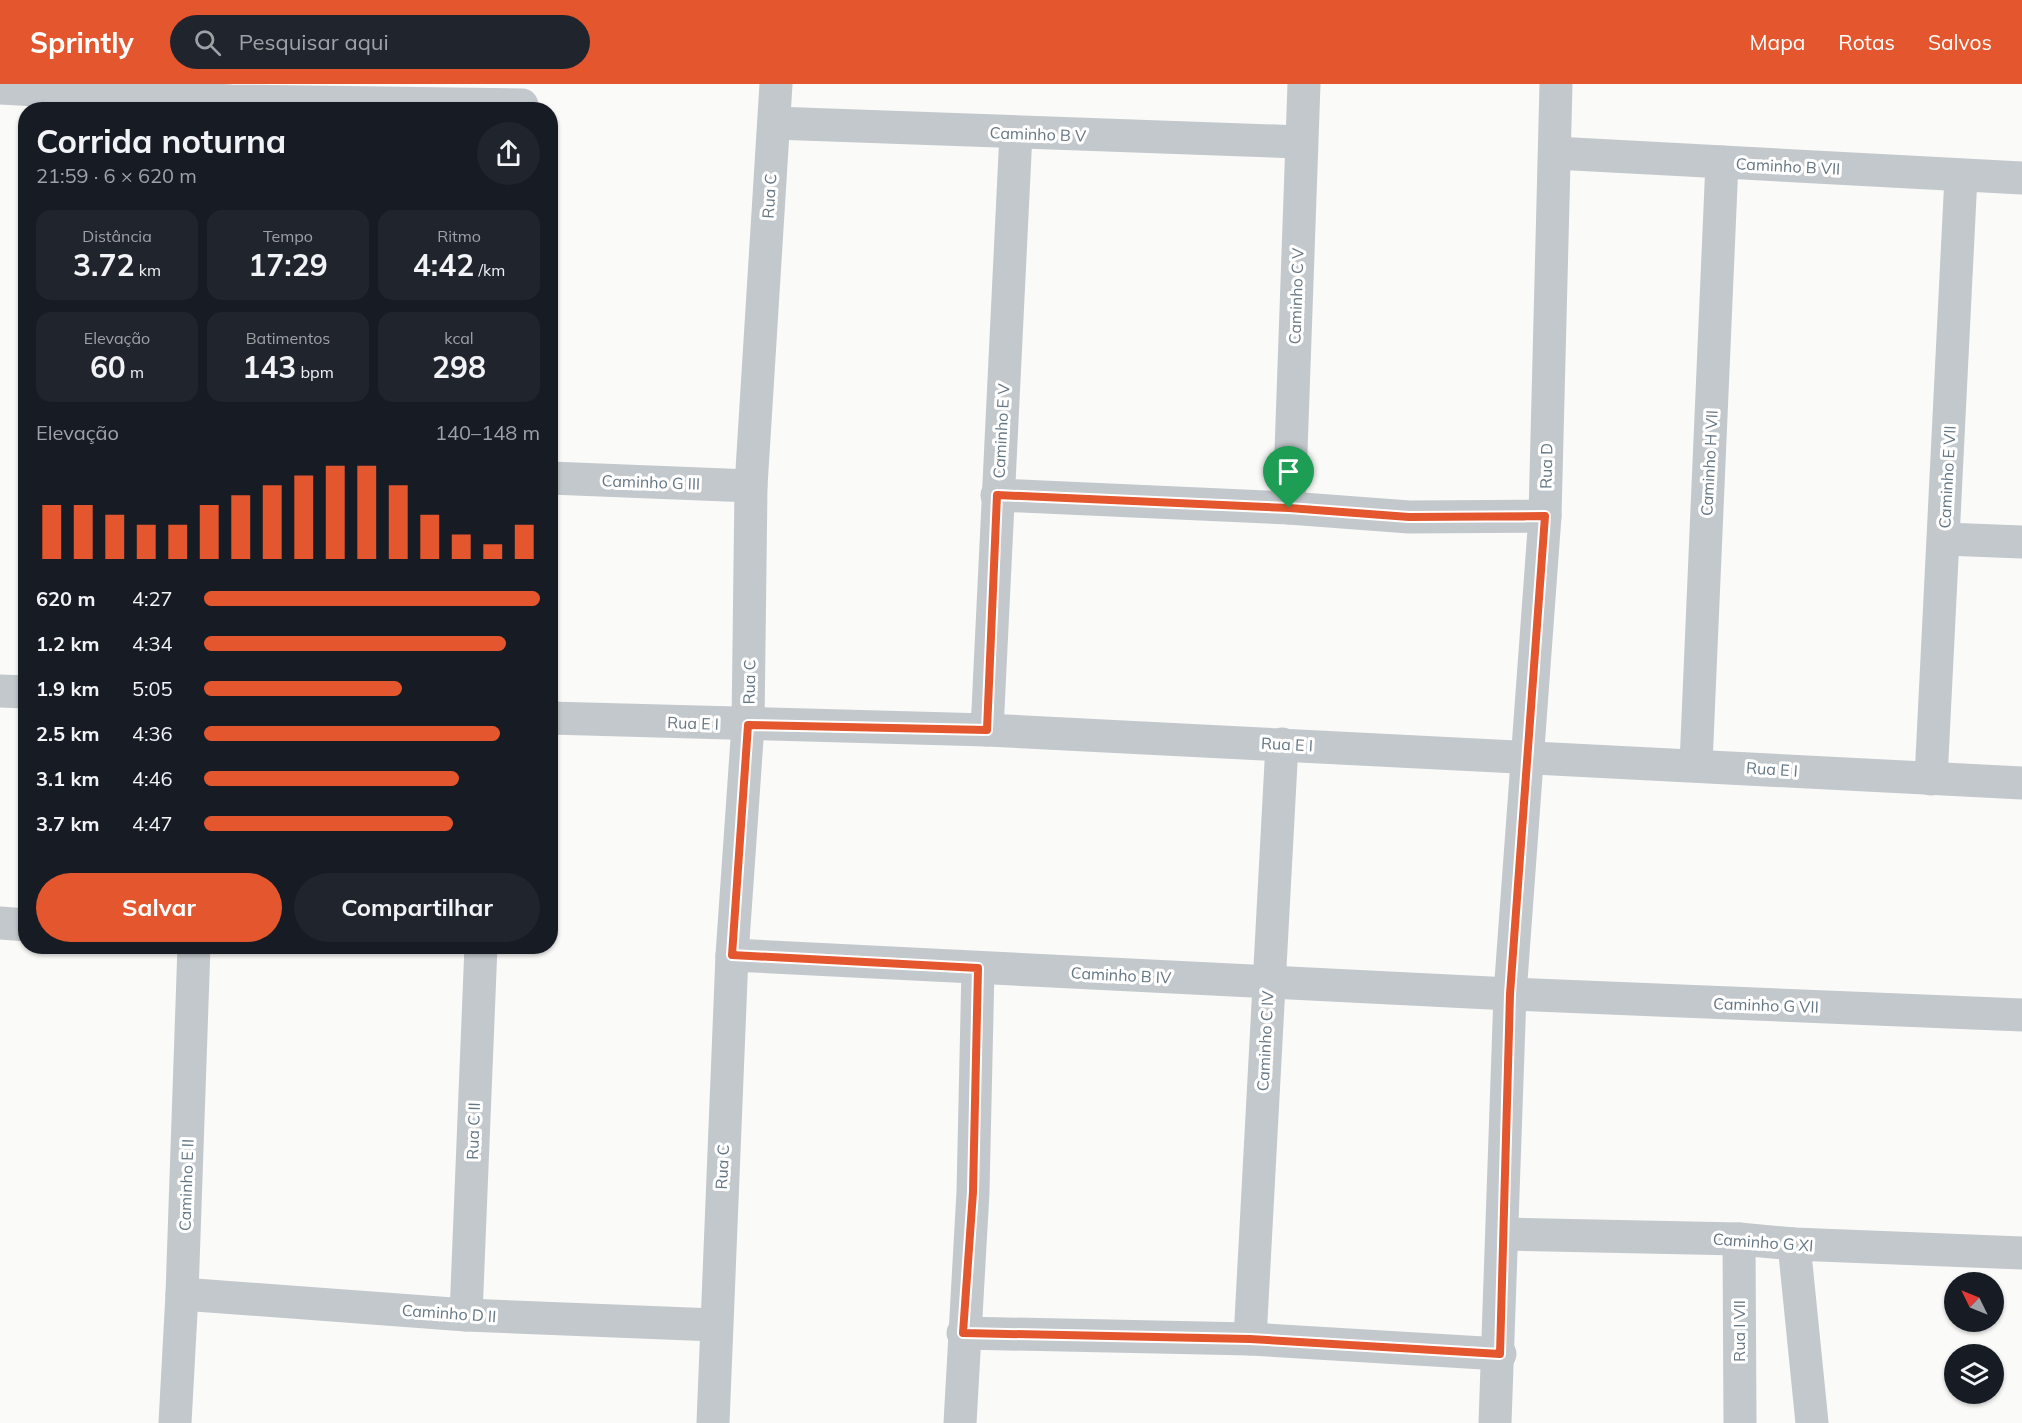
<!DOCTYPE html>
<html lang="pt">
<head>
<meta charset="utf-8">
<style>
  :root { --surface:#171b24; --page:#20242c; --text:#f1f3f6; --muted:#9ea1a6; --accent:#e4572e }
  body { margin:0; font-family:Mulish,sans-serif; background:var(--page); color:var(--text); height:100vh; display:flex; flex-direction:column; font-size:22px; white-space:nowrap }
  * { box-sizing:border-box; margin:0 }
  p { font-size:20px; color:var(--muted) }
  .icon { flex:none; width:33px; height:33px; fill:none; stroke:currentColor; stroke-width:2; stroke-linecap:round; stroke-linejoin:round }
  .map { position:relative; flex:1; overflow:hidden }
  .drawer { position:absolute; left:18px; top:18px; width:540px; height:852px; display:flex; flex-direction:column; background:var(--surface); border-radius:24px; box-shadow:0 2px 4px #0004 }
  .drawer>* { flex:none }
  .needle { width:39px; rotate:313deg }
  .buttons { position:absolute; left:1944px; top:1188px; display:grid; gap:12px }
  .buttons a { display:grid; place-items:center; width:60px; height:60px; border-radius:50%; background:var(--surface); box-shadow:0 2px 4px #0004; font-size:30px }
  .pin { position:absolute; display:grid; place-items:center; width:51px; height:51px; color:#fff; margin:-62px -26px; border-radius:50% 50% 50% 0; rotate:-45deg; box-shadow:0 0 6px #0007 }
  .pin .icon { rotate:45deg }
  .round { display:grid; place-items:center; flex:none; width:63px; height:63px; border-radius:32px; background:var(--page) }
  .headline { display:flex; align-items:center; justify-content:space-between; height:102px; padding:0 18px }
  h1 { font-size:33px; font-weight:700; line-height:45px }
  .metrics { display:grid; grid-template-columns:repeat(3,1fr); gap:9px; height:102px; padding:6px 18px }
  .metrics div { display:grid; align-content:center; border-radius:15px; background:var(--page); text-align:center }
  .metrics b { font-size:30px; font-weight:700 }
  .metrics small { font-size:16px; font-weight:400 }
  .metrics p { font-size:16px }
  .chart { height:168px; padding:12px 18px }
  .chart p { display:flex; justify-content:space-between }
  .chart svg { width:100%; height:108px; margin-top:6px; stroke:var(--accent); stroke-width:6 }
  .cta { display:flex; gap:12px; margin-top:auto; padding:12px 18px }
  .cta a { flex:1; height:69px; border-radius:36px; background:var(--accent); color:#fff; font-size:24px; font-weight:700; line-height:69px; text-align:center }
  .cta a+a { background:var(--page); color:var(--text) }
  ul { padding:0 18px; list-style:none; font-size:20px }
  li { display:grid; grid-template-columns:96px 72px 1fr; align-items:center; height:45px }
  li i { height:15px; border-radius:8px; background:var(--accent) }
  header { display:flex; align-items:center; gap:36px; box-sizing:border-box; height:84px; padding:0 30px; background:var(--accent); color:#fff }
  header strong { font-size:28px }
  nav { display:flex; gap:33px; margin-inline-start:auto; font-size:21px }
  .search { width:420px; height:54px; background:var(--page); display:flex; align-items:center; gap:15px; box-sizing:border-box; padding:0 21px; border-radius:33px; color:var(--muted); font-size:22px }
  .map>svg:first-child { display:block }
  .lines { fill:none; stroke-linecap:round; stroke-linejoin:round }
  .street { stroke:#c3c8cc; stroke-width:33 }
  .route-casing { stroke:#fff; stroke-width:12 }
  .route { stroke:#e4572e; stroke-width:8 }
  .labels { text-anchor:middle; stroke-width:6; stroke-linejoin:round; paint-order:stroke }
  .street-label { font-size:16px; fill:#657683; stroke:#fff }
</style>
</head>
<body>
<header>
<strong>Sprintly</strong>
<div class="search"><svg class="icon" aria-label="search" viewBox="0 0 24 24"><circle cx="10" cy="10" r="6"/><path d="M15 15l6 6"/></svg>Pesquisar aqui</div>
<nav><a>Mapa</a><a>Rotas</a><a>Salvos</a></nav>
</header>
<div class="map">
<svg width="2022" height="1339" viewBox="0 0 2022 1339">
  <rect width="100%" height="100%" fill="#fafaf8"/>
  <g class="lines">
    <g class="street">
      <path d="M0,4L231,17L522,21"/>
      <path d="M774,39L1301,58"/>
      <path d="M1555,69L2022,94"/>
      <path d="M550,394L751,402"/>
      <path d="M997,411L1289,424L1409,433L1545,432"/>
      <path d="M1289,424L1304,0"/>
      <path d="M1944,455L2022,458"/>
      <path d="M0,607L26,608"/>
      <path d="M550,634L987,646L2022,699"/>
      <path d="M987,646L1016,49"/>
      <path d="M1696,680L1722,78"/>
      <path d="M1931,695L1961,92"/>
      <path d="M0,839L26,841"/>
      <path d="M732,871L1510,910L2022,931"/>
      <path d="M1504,1150L1739,1155L1794,1160L2022,1169"/>
      <path d="M1739,1155L1740,1339"/>
      <path d="M1794,1160L1812,1339"/>
      <path d="M182,1210L466,1231L715,1241"/>
      <path d="M466,1231L481,862"/>
      <path d="M963,1249L1250,1255L1500,1270"/>
      <path d="M1250,1255L1282,660"/>
      <path d="M175,1339L182,1210L194,862"/>
      <path d="M713,1339L732,871L748,641L751,402L776,0"/>
      <path d="M960,1339L973,1108L978,884"/>
      <path d="M1495,1339L1510,910L1545,432L1556,0"/>
    </g>
  </g>
  <g class="lines">
    <defs>
      <path id="route" d="M997,411L1289,424L1409,433L1545,432L1510,910L1500,1270L1250,1255L963,1249L973,1108L978,884L732,871L748,641L987,646Z"/>
    </defs>
    <use href="#route" class="route-casing"/>
    <use href="#route" class="route"/>
  </g>
  <g class="labels">
    <g class="street-label">
      <text transform="translate(1038 50) rotate(2)" y="6">Caminho B V</text>
      <text transform="translate(1788 82) rotate(3)" y="6">Caminho B VII</text>
      <text transform="translate(769 112) rotate(-86)" y="6">Rua C</text>
      <text transform="translate(1296 212) rotate(-88)" y="6">Caminho C V</text>
      <text transform="translate(1001 347) rotate(-87)" y="6">Caminho E V</text>
      <text transform="translate(1709 379) rotate(-87)" y="6">Caminho H VII</text>
      <text transform="translate(1546 382) rotate(-89)" y="6">Rua D</text>
      <text transform="translate(1947 393) rotate(-87)" y="6">Caminho E VII</text>
      <text transform="translate(651 398) rotate(2)" y="6">Caminho G III</text>
      <text transform="translate(749 598) rotate(-89)" y="6">Rua C</text>
      <text transform="translate(693 639) rotate(2)" y="6">Rua E I</text>
      <text transform="translate(1287 660) rotate(3)" y="6">Rua E I</text>
      <text transform="translate(1772 685) rotate(4)" y="6">Rua E I</text>
      <text transform="translate(1121 891) rotate(3)" y="6">Caminho B IV</text>
      <text transform="translate(1766 921) rotate(2)" y="6">Caminho G VII</text>
      <text transform="translate(1265 957) rotate(-87)" y="6">Caminho C IV</text>
      <text transform="translate(473 1047) rotate(-88)" y="6">Rua C II</text>
      <text transform="translate(722 1083) rotate(-87)" y="6">Rua C</text>
      <text transform="translate(186 1101) rotate(-88)" y="6">Caminho E II</text>
      <text transform="translate(1763 1158) rotate(4)" y="6">Caminho G XI</text>
      <text transform="translate(449 1229) rotate(4)" y="6">Caminho D II</text>
      <text transform="translate(1739 1247) rotate(-90)" y="6">Rua I VII</text>
    </g>
  </g>
</svg>
<div class="buttons">
<a><svg class="needle" viewBox="-14 -14 28 28"><path d="M0-13l5 13h-10z" fill="#e53935"/><path d="M0 13l5-13h-10z" fill="#9ea1a6"/></svg></a>
<a><svg class="icon" aria-label="layers" viewBox="0 0 24 24"><path d="M12 4l9 5-9 5-9-5zM3 14l9 5 9-5"/></svg></a>
</div>
<div class="pin" style="left:1289px;top:424px;background:#1e9e55"><svg class="icon" aria-label="arrive" viewBox="0 0 24 24"><path d="M6 21V4h12l-3 4 3 4H6"/></svg></div>
<section class="drawer">
<div class="headline"><div><h1>Corrida noturna</h1><p>21:59 · 6 × 620 m</p></div><a class="round"><svg class="icon" aria-label="share" viewBox="0 0 24 24"><path d="M12 15V3M7 8l5-5 5 5M5 13v7h14v-7"/></svg></a></div>
<div class="metrics">
<div><p>Distância</p><b>3.72<small> km</small></b></div>
<div><p>Tempo</p><b>17:29</b></div>
<div><p>Ritmo</p><b>4:42<small> /km</small></b></div>
</div>
<div class="metrics">
<div><p>Elevação</p><b>60<small> m</small></b></div>
<div><p>Batimentos</p><b>143<small> bpm</small></b></div>
<div><p>kcal</p><b>298</b></div>
</div>
<div class="chart"><p><span>Elevação</span>140–148 m</p>
<svg viewBox="0 0 160 44" preserveAspectRatio="none"><path d="M5 44V22M15 44V22M25 44V26M35 44V30M45 44V30M55 44V22M65 44V18M75 44V14M85 44V10M95 44V6M105 44V6M115 44V14M125 44V26M135 44V34M145 44V38M155 44V30"/></svg>
</div>
<ul>
<li><b>620 m</b>4:27<i style="width:100%"></i></li>
<li><b>1.2 km</b>4:34<i style="width:90%"></i></li>
<li><b>1.9 km</b>5:05<i style="width:59%"></i></li>
<li><b>2.5 km</b>4:36<i style="width:88%"></i></li>
<li><b>3.1 km</b>4:46<i style="width:76%"></i></li>
<li><b>3.7 km</b>4:47<i style="width:74%"></i></li>
</ul>
<div class="cta"><a>Salvar</a><a>Compartilhar</a></div>
</section>
</div>
</body>
</html>
